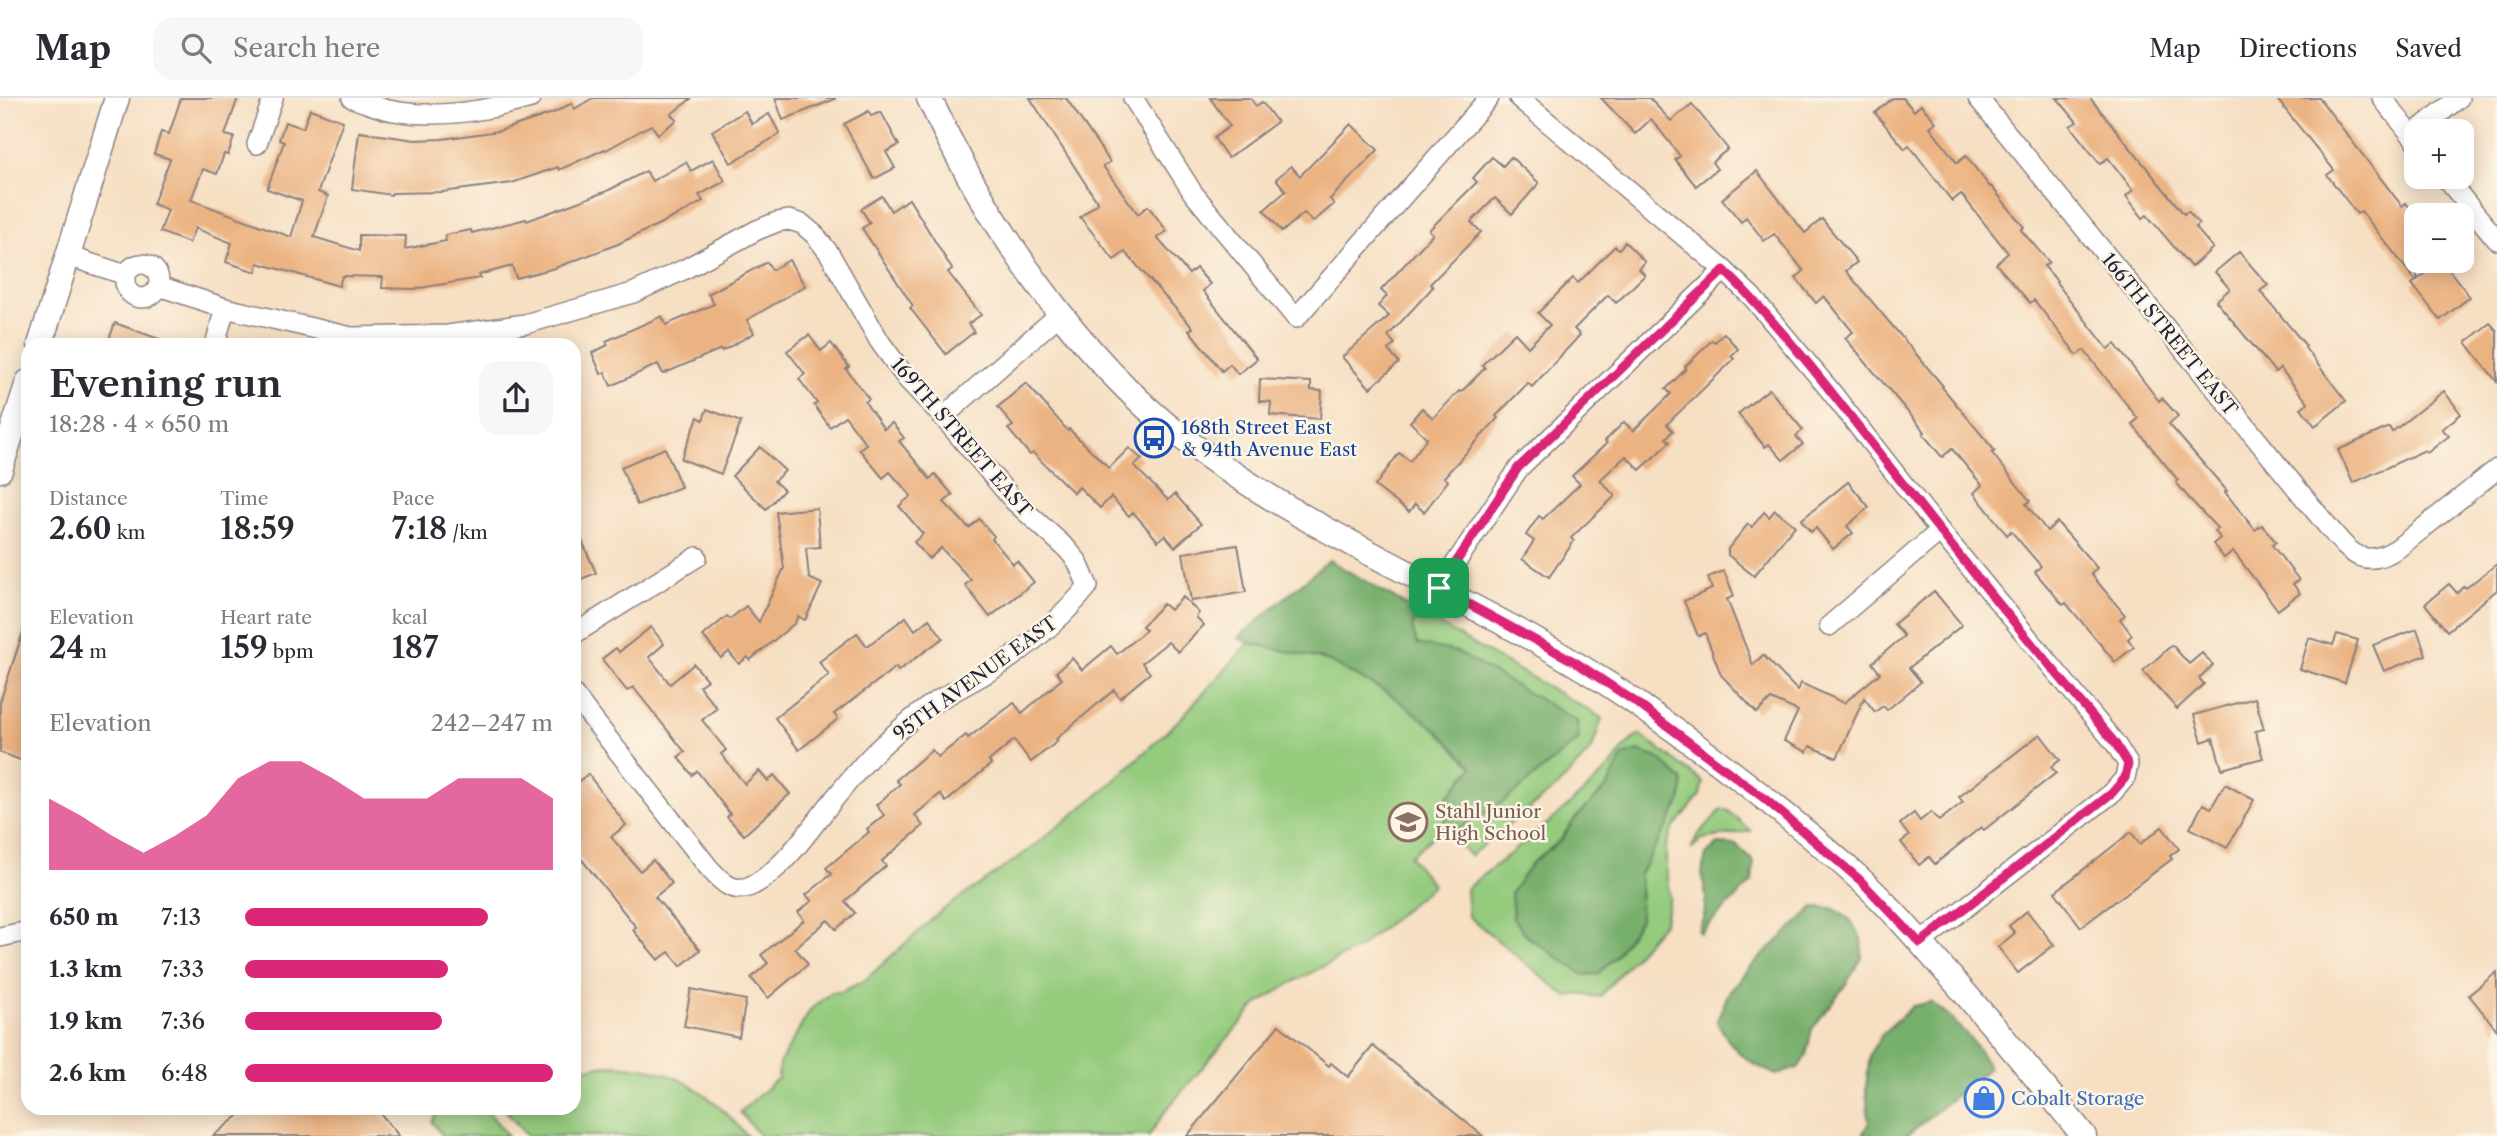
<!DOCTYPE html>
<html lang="en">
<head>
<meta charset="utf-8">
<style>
  :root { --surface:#fff; --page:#f7f7f7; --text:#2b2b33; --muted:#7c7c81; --line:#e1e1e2; --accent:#db2777 }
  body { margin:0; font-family:"Libre Caslon Text",serif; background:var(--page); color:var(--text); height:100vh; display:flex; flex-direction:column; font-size:26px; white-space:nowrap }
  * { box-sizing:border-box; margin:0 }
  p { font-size:23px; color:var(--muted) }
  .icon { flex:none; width:38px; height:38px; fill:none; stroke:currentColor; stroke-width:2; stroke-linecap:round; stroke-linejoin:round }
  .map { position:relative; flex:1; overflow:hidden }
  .panel { position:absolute; left:21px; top:240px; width:560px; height:777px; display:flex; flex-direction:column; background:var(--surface); border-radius:21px; box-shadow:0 4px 18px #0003 }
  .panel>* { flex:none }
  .controls { position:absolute; left:2404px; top:21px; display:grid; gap:14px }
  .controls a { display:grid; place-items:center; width:70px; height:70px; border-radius:14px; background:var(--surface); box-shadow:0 4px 18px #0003; font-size:35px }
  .pin { position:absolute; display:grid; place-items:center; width:60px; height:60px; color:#fff; margin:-30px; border-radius:14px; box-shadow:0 4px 10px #0006 }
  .round { display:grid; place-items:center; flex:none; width:74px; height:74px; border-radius:21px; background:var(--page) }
  .overview { display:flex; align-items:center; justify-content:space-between; height:119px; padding:0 28px }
  h1 { font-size:38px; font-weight:600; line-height:52px }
  .metrics { display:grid; grid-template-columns:repeat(3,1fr); gap:10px; height:119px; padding:7px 28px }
  .metrics div { display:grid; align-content:center }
  .metrics b { font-size:30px; font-weight:600 }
  .metrics small { font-size:19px; font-weight:400 }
  .metrics p { font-size:19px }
  .chart { height:196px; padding:14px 28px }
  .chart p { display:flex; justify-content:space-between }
  .chart svg { width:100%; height:126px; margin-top:7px; fill:var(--accent); opacity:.7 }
  ul { padding:0 28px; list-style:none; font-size:23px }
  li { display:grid; grid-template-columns:112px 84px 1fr; align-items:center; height:52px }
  li i { height:18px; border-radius:9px; background:var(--accent) }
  header { display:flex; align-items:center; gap:42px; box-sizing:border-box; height:98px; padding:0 35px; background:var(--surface); border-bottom:2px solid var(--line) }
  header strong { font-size:33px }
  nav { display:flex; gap:38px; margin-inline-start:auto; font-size:24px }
  .search { width:490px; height:63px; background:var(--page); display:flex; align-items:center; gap:18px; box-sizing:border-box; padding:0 24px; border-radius:21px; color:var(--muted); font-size:26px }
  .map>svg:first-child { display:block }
  .green { fill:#94cb7d; stroke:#5b765c; stroke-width:2; fill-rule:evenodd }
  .forest { fill:#77af6c; stroke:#4c6854; stroke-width:2 }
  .building { fill:#ecb382 }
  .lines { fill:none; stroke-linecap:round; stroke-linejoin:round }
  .minor-casing { stroke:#8c807f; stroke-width:22 }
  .tertiary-casing { stroke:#8c807f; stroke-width:27 }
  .minor { stroke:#fff; stroke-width:19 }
  .tertiary { stroke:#fff; stroke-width:24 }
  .route-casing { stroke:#fff; stroke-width:14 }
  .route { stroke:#db2777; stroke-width:9 }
  .labels { text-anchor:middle; stroke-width:5; stroke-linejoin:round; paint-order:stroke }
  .street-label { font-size:19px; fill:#22223b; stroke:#fcf5e5 }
  .transit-label { font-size:19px; fill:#164399; stroke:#fcf5e5; text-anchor:start }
  .education-label { font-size:19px; fill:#785e54; stroke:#fcf5e5; text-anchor:start }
  .shop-label { font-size:19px; fill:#366cbe; stroke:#fcf5e5; text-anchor:start }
</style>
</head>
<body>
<header>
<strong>Map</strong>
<div class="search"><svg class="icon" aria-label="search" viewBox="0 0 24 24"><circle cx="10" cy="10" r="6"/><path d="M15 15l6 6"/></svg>Search here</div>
<nav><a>Map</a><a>Directions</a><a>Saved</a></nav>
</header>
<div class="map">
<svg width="2497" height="1038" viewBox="0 0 2497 1038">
  <rect width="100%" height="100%" fill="#fcf5e5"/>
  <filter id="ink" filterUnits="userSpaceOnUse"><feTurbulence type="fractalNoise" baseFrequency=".0143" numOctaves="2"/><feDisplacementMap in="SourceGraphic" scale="14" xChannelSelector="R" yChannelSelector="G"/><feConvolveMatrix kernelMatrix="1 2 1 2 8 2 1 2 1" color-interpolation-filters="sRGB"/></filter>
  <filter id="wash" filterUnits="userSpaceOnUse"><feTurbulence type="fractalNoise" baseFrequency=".00686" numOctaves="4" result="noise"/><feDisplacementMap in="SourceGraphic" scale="28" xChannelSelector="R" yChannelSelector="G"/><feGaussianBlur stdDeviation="1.57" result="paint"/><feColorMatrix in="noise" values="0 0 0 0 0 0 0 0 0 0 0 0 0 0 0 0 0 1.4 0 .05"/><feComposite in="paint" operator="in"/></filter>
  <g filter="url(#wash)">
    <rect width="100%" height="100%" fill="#f6dfc3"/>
    <g class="green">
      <path d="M1419,515L1602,620L1592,651L1558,688L1470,758L1450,736L1506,702L1579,641L1457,554L1417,546L1412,529Z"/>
      <path d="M1249,545L1326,562L1390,596L1437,632L1473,669L1447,699L1444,729L1410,758L1433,787L1359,850L1293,884L1256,907L1166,1012L1149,1038H1036L1023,1035L979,1038H760L740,1014L778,980L779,966L811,911L832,894H841L864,883L941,813L1025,755L1105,691L1180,621Z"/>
      <path d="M1641,637L1703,684L1700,697L1672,732L1666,748V773L1670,800L1664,824L1600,899L1579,896L1567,899L1468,818L1466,791C1514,752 1564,715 1608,671C1620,659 1623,644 1641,637ZM1624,658L1680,703L1640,776L1641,800L1531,766L1561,741L1575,721L1607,689Z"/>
      <path d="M1721,712H1727L1751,733L1702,741L1691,751L1697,738Z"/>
      <path d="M608,967C673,968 706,990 747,1038H527L507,1014L513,1010H574V972Z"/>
      <path d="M439,1010H485L508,1038H443L432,1024Z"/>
    </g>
    <g class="forest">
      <path d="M1329,462L1419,515L1412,529L1417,546L1457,554L1577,623L1579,641L1506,702L1450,736L1444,729L1447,699L1473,669L1437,632L1390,596L1326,562L1249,545L1238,540Z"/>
      <path d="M1637,653L1658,660L1683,683L1681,703L1640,776V822L1615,859L1598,876L1584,877L1528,839L1513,820L1511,795L1531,766L1561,742L1575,721L1607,689L1623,658Z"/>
      <path d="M1718,746L1736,747L1754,764L1752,784L1700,835L1698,833L1704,818L1706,800L1702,775L1706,757Z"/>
      <path d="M1814,809L1833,810L1849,821L1861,840L1862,860L1846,886L1812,931L1806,958L1798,970L1776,977C1745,963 1732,953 1717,923L1728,896L1750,869Z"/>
      <path d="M1930,904C1956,922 1975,942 1989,970L1906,1038H1862L1869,1024L1866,990L1870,955L1883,935L1913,908Z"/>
    </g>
    <g id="blocks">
      <g class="building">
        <path d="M181,0H238L225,37L234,39L228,57L224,56L217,76L203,71L191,102L291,139L302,103L267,91L284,44L279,42L285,24L303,30L310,11L343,23L318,94L328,98L314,139L359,153V137L406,138L405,151L446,143L445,137L471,132L472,135L526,121L527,123L607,93L646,73L652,83L686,64L691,73L713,61L725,83L699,97L703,103L684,114L618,146L555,170L516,180L512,168L479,177L480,180L414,191L382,190L383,179L342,178L339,188L258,165L256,174L226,164L232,145L195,130L189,145L160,134L168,112L153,106L170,61L154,56L161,34L169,36Z"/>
        <path d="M593,0H692L671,16L677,22L658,36L651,27L606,52L605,51L559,72L558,69L512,85L442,94L392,95L391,97L352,91L359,34L415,42L442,41L499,33L553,15L572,5L574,11Z"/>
        <path d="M775,0H835V1L783,22Z"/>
        <path d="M1030,0H1066L1110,64L1103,68L1138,116L1148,108L1167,133L1157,140L1189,176L1196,170L1210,186L1203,193L1257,261L1238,276L1230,266L1222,273L1189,232L1193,230L1125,154L1114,162L1080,119L1098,105Z"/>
        <path d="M1210,0H1250L1256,8L1262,4L1277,24L1228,60L1214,40L1230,28Z"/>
        <path d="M1601,0H1649L1671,23L1692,6L1728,51L1712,64L1717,71L1696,88L1675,62L1680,58L1651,21L1635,36Z"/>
        <path d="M1893,0H1903L1914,13L1921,7L1936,24L1930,29L1957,65L1966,58L1990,89L1991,88L2024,129L2021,132L2049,164L2044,168L2057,183L2056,184L2108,251L2115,246L2159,303L2162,300L2178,318L2169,326L2227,393L2225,394L2255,432L2262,427L2276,444L2272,447L2299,482L2293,486L2300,495L2278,512L2233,453L2224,460L2213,446L2220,440L2215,433L2218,431L2188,399L2176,384L2178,382L2132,326L2138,321L2084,252L2077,257L2034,202L2030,205L1996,166L2008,155L1961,96L1952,103L1909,47L1905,51L1875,15Z"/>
        <path d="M2057,0H2090L2184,116L2188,113L2199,126L2195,129L2213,150L2191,169L2147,117L2143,120L2126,98L2133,92L2108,60L2100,66L2070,28L2077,24Z"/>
        <path d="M2276,0H2319L2402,108L2406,105L2417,120V182L2442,163L2470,199L2440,222L2412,186L2416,183L2361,113L2357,116L2327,77L2334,72Z"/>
        <path d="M745,13L752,26L769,16L780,36L731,65L712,33Z"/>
        <path d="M869,13L871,18L881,14L899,47L886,54L895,70L874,81L844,26Z"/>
        <path d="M1351,26L1378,52L1330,101L1334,106L1313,124L1304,115L1282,134L1264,112L1286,93L1276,81L1291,68L1300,78Z"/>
        <path d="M1492,59L1503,68L1511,59L1539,85L1512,116L1495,100L1471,124L1481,134L1430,186L1433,189L1388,238L1395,246L1388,252L1399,265L1370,290L1342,259L1389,218L1378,208L1387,198L1381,192L1433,136L1429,132L1477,84L1473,80Z"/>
        <path d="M1757,73L1805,135L1822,121L1857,164L1846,173L1943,288L1942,289L1995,353L1992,355L2030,403L2026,406L2047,433L2057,424L2097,470L2091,476L2125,517L2120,521L2132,537L2128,541L2134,549L2115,564L2066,505L2063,507L2035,474L2041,468L2011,433L2007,437L1974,395L1982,387L1952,351L1942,359L1923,336L1925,334L1845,240L1853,234L1824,198L1816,205L1796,180L1804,173L1774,136L1764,143L1746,119L1741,124L1722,101Z"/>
        <path d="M882,98L891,113L909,101L952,171L948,174L981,217L968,226L974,234L946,256L910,210L913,208L862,130L870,125L861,111Z"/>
        <path d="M1625,144L1645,164L1639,171L1645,177L1616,205L1608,197L1574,231L1580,237L1532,289L1528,285L1496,318L1498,320L1444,379L1448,383L1424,414L1415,406L1409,414L1375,388L1399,355L1410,363L1427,340L1410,324L1422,310L1433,320L1459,293L1461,294L1485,270L1482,267L1515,235L1528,249L1550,227L1538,215L1573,180L1578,185L1615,148L1619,151Z"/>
        <path d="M2239,154L2268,187L2260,193L2306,248L2305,250L2346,303L2315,328L2301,310L2308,305L2280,270L2275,274L2216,203L2230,191L2215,174Z"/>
        <path d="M789,162L805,188L747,222L754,235L722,253L721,251L663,276L658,266L611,288L605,274L601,276L592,255L608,247L606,243L662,218L666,227L714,206L708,196L767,164L772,172Z"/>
        <path d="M115,225L170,245L169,247H107Z"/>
        <path d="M2490,225L2497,233V284L2466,244Z"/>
        <path d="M1724,235L1738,251L1731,258L1734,261L1667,326L1673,333L1666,340L1670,344L1640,372L1626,358L1600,382L1615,398L1571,440L1574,443L1549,479L1522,461L1534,443L1526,437L1539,418L1543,421L1580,386L1572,378L1607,345L1605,343L1624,324L1633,333L1671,296L1666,291L1686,271L1685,269L1712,242L1715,244Z"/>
        <path d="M809,237L821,253L831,245L849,269L846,271L869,301L865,304L884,331L892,325L904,340L899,343L930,381L935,376L953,397L944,404L969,430L979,421L994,438L992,441L1013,466L1017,463L1034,484L990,519L965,487L971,482L941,450L929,461L914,444L923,436L899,408L911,398L890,374L883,380L859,351L866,346L845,318L830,329L814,307L817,305L799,281L805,276L787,253Z"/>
        <path d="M1260,281L1311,284V292L1322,293L1320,321L1270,317L1271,304L1259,303Z"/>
        <path d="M1026,285L1068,333L1069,331L1109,370L1129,350L1142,361L1134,368L1168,402L1175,396L1201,426L1175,449L1165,437L1158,443L1133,414L1129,418L1111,399L1100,410L1079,389L1074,395L1033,355L1030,357L1008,331L1013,328L998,309Z"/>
        <path d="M1769,291L1803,332L1796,338L1803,346L1783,362L1769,346L1765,349L1738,316Z"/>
        <path d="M2444,293L2461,316L2442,331L2449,338L2427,355L2425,352L2353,385L2338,352L2389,329L2392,334Z"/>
        <path d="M707,311L741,324L721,376L681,361L698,319L703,322Z"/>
        <path d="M760,349L785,373L774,383L784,392L766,411L732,378Z"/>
        <path d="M665,350L681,389L637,407L621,369Z"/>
        <path d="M1848,384L1869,409L1847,428L1853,435L1833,451L1816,430L1811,434L1801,422Z"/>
        <path d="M817,410L820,449L806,450L809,480L822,486L805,522L798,518L795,525L750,562L748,559L739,566L729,554L721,560L703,538L727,518L730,521L746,508L759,524L784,470L776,414Z"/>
        <path d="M1775,412L1795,428L1754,478L1728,457V451L1748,426L1752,429L1764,414L1769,419Z"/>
        <path d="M574,425L596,475L574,484Z"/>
        <path d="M1238,447L1246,494L1191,503L1183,455Z"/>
        <path d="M2497,466V492L2447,533L2425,506L2449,486L2457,495L2464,488L2466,490Z"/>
        <path d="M1724,473L1734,498L1727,501L1753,567L1763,557L1798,593L1801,585L1844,605L1880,575L1872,565L1904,538L1894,526L1934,493L1962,527L1909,570L1921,584L1887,612L1883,608L1875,614L1864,600L1837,660L1810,648L1807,654L1784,643L1798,613L1771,601L1757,615L1721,577L1705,535L1698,538L1684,503L1712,491L1708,479Z"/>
        <path d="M1183,499L1199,515L1196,519L1204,527L1178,554L1168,544L1142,565L1150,575L1120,600L1114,592L1056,641L1058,643L1031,664L1014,642L989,663L991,666L946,704L940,696L915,717L923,728L882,763L886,768L845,803L855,815L836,831L828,822L795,850L808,866L768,900L751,880L768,865L761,857L804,822L798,814L812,803L806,797L832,776L826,770L869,734L867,731L884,717L876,707L900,686L896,682L932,652L938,659L966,637L968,640L1014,605L1022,615L1062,581L1056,574L1072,560L1082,572L1111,548L1117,556L1146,532L1142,528L1163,506L1170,512Z"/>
        <path d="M906,519L915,532L929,521L943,540L898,573L896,569L834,616L838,621L799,652L775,620L829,577L819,564L857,535L867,548Z"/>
        <path d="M25,528L28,529V665L0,654V604Z"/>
        <path d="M651,529L664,546L649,559L670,586L694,566L707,582L699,588L717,610L702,622L726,652L721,656L745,686L759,673L768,683L774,677L790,696L744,737L727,719L730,716L697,673L692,677L678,659L685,654L633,589L627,593L602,561L616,550L619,554Z"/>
        <path d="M2417,531L2426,557L2384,573L2373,547Z"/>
        <path d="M2337,536L2358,542L2345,585L2300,571L2309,540L2333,547Z"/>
        <path d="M2172,547L2189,566L2202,555L2213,567L2199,580L2204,586L2177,611L2143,573Z"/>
        <path d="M2255,600L2264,631L2255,633L2263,660L2222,671L2213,640L2202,644L2194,617Z"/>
        <path d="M2040,636L2060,662L2051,669L2056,675L1984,732L1981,729L1935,766L1929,759L1919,767L1901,744L1909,738L1900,726L1914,715L1920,723L1931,714L1939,723L1963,704L1959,699Z"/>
        <path d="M588,676L626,727L611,739L640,773L653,762L672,785L655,799L700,852L681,868L669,854L658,862L633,832L636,829L574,752V687Z"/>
        <path d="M2225,686L2254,702L2227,750L2190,730L2203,706L2211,710Z"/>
        <path d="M2162,729L2179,751L2170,758L2172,761L2081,829L2055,794L2131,734L2140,746Z"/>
        <path d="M2027,813L2054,847L2018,875L1998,849L2015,835L2009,828Z"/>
        <path d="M2497,874V932L2469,897Z"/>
        <path d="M691,891L746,902L739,939L684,928Z"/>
        <path d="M1279,927L1329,968L1331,965L1348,979L1373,948L1483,1038H1187Z"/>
        <path d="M248,1010H376L399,1038H213Z"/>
      </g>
    </g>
  </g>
  <g filter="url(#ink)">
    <use href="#blocks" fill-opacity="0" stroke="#8c807f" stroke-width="2"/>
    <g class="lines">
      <defs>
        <g id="minor">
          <path d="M352,0C366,4 380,11 394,13C440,21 487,13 531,0"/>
          <path d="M1133,0L1193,95L1296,220L1489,0"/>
          <path d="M1519,0L1724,172L1752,199L1829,291L1940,433L2115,645L2128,666L2125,680L2112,695L1920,845"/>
          <path d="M1978,0L2325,425C2349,453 2361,474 2398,450L2497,371"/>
          <path d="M2382,0L2417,44"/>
          <path d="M2417,33L2459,0"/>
          <path d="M257,46L273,0"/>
          <path d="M2445,79L2497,142"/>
          <path d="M68,158L126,177"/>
          <circle cx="142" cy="183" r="17"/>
          <path d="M159,188L225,210L351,239L448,237L525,226L633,195L685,171L757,132L777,124L789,122L802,126L815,137L829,155L880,244L907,281L943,319L1013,402L1067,451L1077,463L1088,488C1065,517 1036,542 1006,563C982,579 956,591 932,606C912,620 893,637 875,654C855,674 837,697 820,719C801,743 781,772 753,787C733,797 722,784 709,770L574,597"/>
          <path d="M215,247L225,210"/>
          <path d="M943,319L1061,215"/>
          <path d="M1439,490L1519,370L1724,172"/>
          <path d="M1829,528L1940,433"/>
          <path d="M574,536L697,459"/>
          <path d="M0,839L28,833"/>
        </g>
        <g id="tertiary">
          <path d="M929,0C985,121 1077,259 1183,340C1320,445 1487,503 1629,600C1709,655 1788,716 1860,781C1889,808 1915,838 1941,868C1990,923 2037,980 2084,1038"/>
          <path d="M40,247L117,0"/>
          <path d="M0,372L28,284"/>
        </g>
      </defs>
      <use href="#minor" class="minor-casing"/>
      <use href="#tertiary" class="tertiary-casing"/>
      <use href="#minor" class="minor"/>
      <use href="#tertiary" class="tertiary"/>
    </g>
  </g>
  <g class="lines" filter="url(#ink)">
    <defs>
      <path id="route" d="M1724,172C1804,251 1869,345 1940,433C1997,505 2056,575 2115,645L2128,666L2125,680L2112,695L1920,845L1860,782L1765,701L1634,603L1575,564L1439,490L1518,370Z"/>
    </defs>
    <use href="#route" class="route-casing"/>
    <use href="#route" class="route"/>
  </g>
  <defs>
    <symbol id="bus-ring" viewBox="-11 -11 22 22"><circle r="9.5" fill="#fcf5e5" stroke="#1a4fb4" stroke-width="1.5"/><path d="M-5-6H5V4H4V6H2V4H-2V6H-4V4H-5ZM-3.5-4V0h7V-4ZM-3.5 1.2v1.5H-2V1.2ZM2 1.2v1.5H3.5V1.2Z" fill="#1a4fb4"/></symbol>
    <symbol id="school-ring" viewBox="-11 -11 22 22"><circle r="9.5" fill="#fcf5e5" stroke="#8d6e63" stroke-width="1.5"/><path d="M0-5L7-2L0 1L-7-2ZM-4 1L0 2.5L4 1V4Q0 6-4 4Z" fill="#8d6e63"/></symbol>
    <symbol id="shop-ring" viewBox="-11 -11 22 22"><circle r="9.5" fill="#fcf5e5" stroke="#3f7fe0" stroke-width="1.5"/><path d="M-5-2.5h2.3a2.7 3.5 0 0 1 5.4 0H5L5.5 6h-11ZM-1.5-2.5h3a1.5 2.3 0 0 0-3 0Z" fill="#3f7fe0"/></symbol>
  </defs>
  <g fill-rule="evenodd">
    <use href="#bus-ring" x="1132" y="318" width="44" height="44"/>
    <use href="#school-ring" x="1386" y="702" width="44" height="44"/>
    <use href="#shop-ring" x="1962" y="978" width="44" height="44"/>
  </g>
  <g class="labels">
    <g class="street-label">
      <text transform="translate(2170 236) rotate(51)" y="7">166TH STREET EAST</text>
      <text transform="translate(962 339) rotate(49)" y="7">169TH STREET EAST</text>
      <text transform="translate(975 580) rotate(-36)" y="7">95TH AVENUE EAST</text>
    </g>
    <g class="transit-label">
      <text x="1181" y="336">168th Street East<tspan x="1181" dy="22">&amp; 94th Avenue East</tspan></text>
    </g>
    <g class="education-label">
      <text x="1435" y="720">Stahl Junior<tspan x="1435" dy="22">High School</tspan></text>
    </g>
    <g class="shop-label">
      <text x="2011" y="1007">Cobalt Storage</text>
    </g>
  </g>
</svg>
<div class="controls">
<a>+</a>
<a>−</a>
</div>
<div class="pin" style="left:1439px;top:490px;background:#1e9e55"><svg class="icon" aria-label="arrive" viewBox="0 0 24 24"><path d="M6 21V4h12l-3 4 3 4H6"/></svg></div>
<section class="panel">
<div class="overview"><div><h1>Evening run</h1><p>18:28 · 4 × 650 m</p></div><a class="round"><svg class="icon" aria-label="share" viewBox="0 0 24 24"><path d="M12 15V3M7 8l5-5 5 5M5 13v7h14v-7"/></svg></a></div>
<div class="metrics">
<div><p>Distance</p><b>2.60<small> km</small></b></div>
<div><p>Time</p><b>18:59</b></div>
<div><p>Pace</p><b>7:18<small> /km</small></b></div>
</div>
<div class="metrics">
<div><p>Elevation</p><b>24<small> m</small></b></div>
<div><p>Heart rate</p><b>159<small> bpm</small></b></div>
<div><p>kcal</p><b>187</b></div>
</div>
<div class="chart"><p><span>Elevation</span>242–247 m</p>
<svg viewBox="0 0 160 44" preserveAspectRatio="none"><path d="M0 44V19L10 25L20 32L30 38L40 32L50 25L60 12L70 6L80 6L90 12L100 19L110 19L120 19L130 12L140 12L150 12L160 19V44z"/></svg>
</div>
<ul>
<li><b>650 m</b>7:13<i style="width:79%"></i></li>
<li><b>1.3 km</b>7:33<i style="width:66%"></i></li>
<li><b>1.9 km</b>7:36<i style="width:64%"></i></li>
<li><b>2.6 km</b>6:48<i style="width:100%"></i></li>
</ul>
</section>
</div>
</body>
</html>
